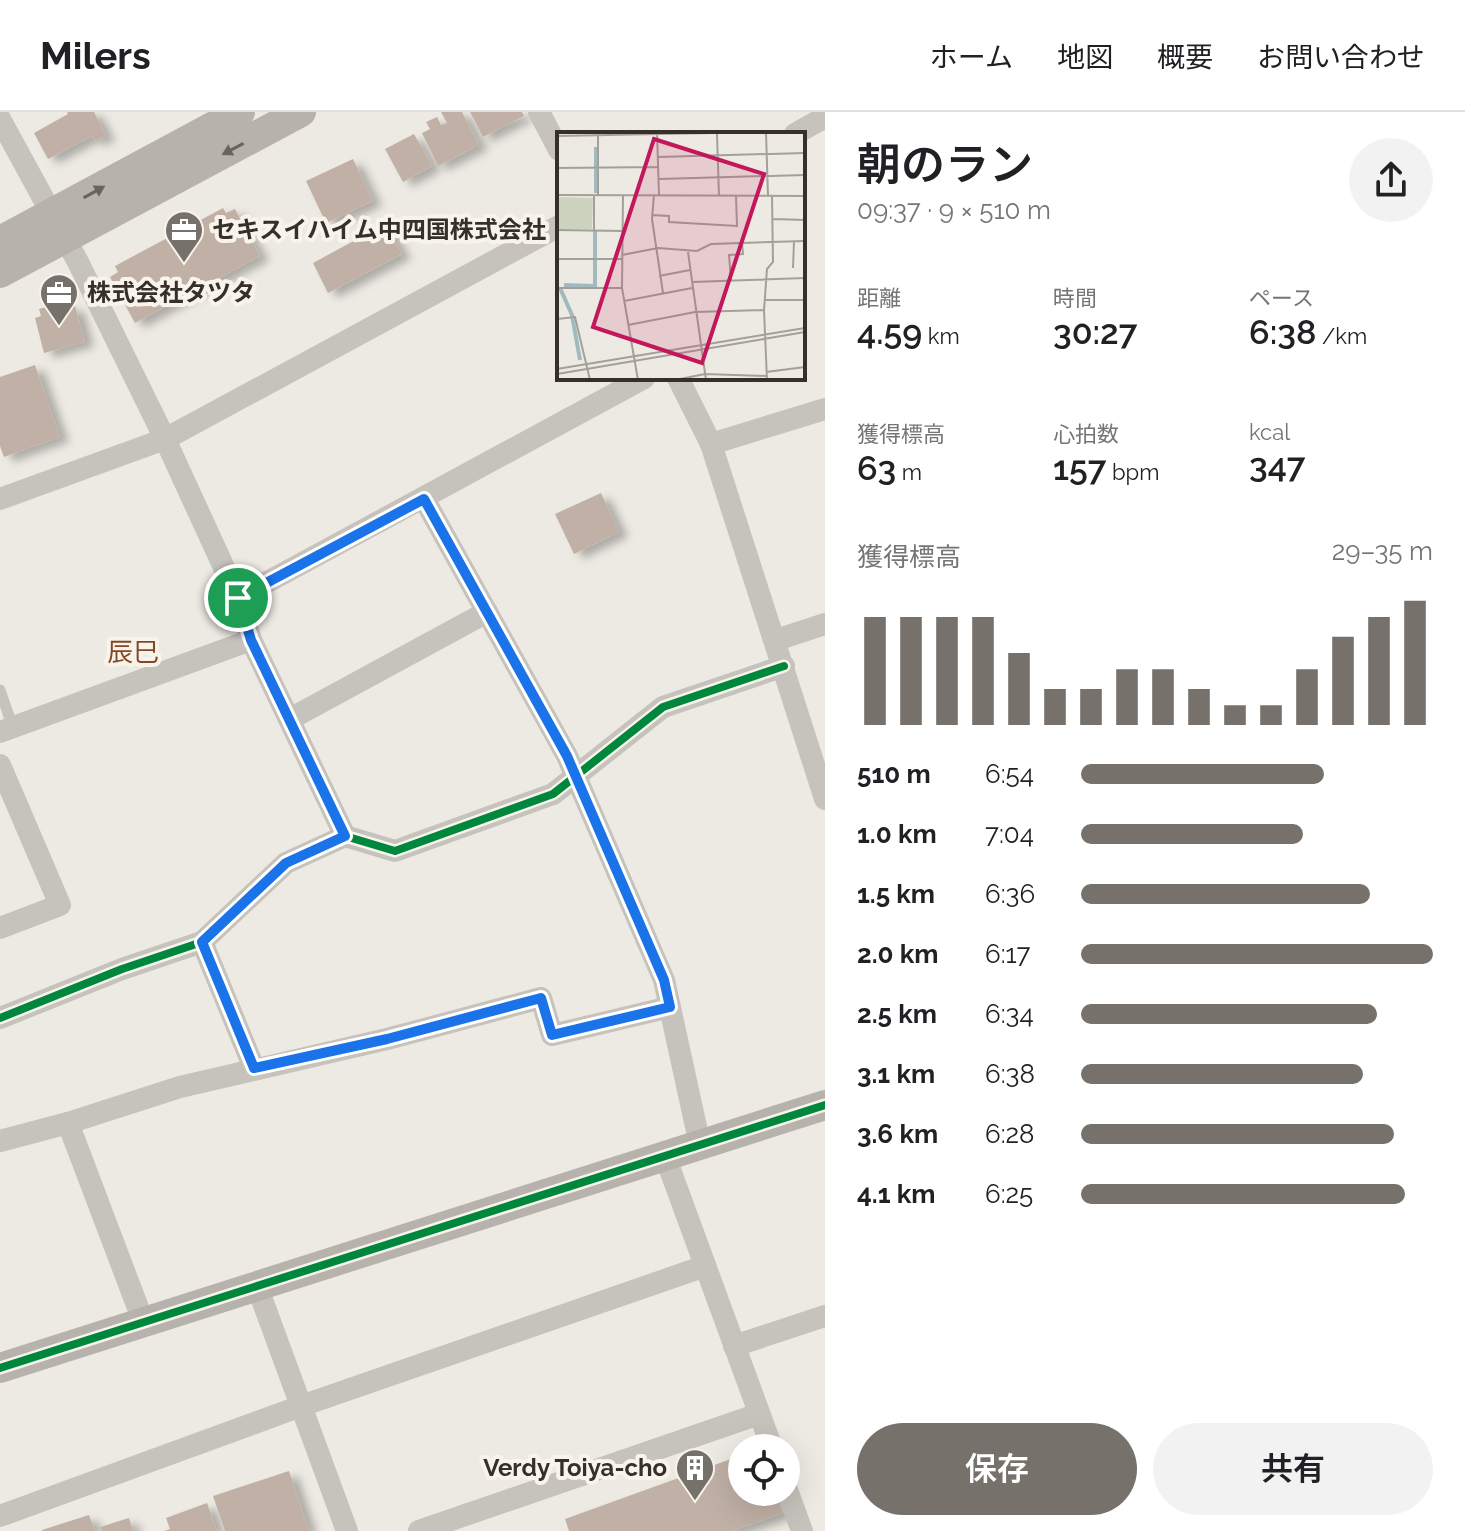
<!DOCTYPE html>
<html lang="ja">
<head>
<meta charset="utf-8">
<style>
  :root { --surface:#fff; --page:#f2f2f2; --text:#202124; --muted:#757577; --line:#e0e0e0; --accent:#77716b }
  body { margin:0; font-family:Raleway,"Noto Sans JP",sans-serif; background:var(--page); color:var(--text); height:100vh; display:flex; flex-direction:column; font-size:30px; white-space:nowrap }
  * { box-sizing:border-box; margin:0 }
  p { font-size:26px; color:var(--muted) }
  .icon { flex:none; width:44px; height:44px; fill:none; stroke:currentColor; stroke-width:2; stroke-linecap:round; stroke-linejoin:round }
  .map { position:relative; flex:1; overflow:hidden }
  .panel { display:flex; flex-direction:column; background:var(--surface); width:640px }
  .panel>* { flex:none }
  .tools { position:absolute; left:728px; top:1322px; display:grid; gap:16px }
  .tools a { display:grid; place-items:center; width:72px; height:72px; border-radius:50%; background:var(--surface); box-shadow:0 8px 32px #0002; font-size:40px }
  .pin { position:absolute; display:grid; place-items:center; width:68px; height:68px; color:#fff; margin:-34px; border:4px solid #fff; border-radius:50%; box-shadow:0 2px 8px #0007 }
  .round { display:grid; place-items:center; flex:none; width:84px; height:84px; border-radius:42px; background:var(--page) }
  .summary { display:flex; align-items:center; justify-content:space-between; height:136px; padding:0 32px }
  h1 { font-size:44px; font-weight:600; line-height:60px }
  .metrics { display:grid; grid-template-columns:repeat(3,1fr); gap:12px; height:136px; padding:8px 32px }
  .metrics div { display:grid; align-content:center }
  .metrics b { font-size:34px; font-weight:600 }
  .metrics small { font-size:22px; font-weight:400 }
  .metrics p { font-size:22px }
  .chart { height:224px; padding:16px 32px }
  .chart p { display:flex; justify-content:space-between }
  .chart svg { width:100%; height:144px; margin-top:8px; stroke:var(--accent); stroke-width:6 }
  .cta { display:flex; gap:16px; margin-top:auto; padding:16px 32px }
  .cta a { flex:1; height:92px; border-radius:48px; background:var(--accent); color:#fff; font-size:32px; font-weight:600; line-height:92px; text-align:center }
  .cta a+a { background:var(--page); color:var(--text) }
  ul { padding:0 32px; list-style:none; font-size:26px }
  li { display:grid; grid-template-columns:128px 96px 1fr; align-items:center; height:60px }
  li i { height:20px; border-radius:10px; background:var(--accent) }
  header { display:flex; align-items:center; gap:48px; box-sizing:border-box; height:112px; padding:0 40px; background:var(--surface); border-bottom:2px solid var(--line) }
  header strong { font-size:38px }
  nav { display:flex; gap:44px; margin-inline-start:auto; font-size:28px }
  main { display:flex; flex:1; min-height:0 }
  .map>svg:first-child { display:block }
  .building { fill:#c0b0a5; filter:url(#shadow) }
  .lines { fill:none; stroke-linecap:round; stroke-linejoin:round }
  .lane { stroke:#c6c2bc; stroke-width:11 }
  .street { stroke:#c6c2bc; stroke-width:22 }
  .secondary { stroke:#b7b2ac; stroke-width:30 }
  .cycleway-casing { stroke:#f9f4eb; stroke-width:13 }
  .cycleway { stroke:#00873e; stroke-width:8 }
  .oneway { fill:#6a645e }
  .route-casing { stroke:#fff; stroke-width:16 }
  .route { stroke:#1a73e8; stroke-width:10 }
  .labels { text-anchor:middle; stroke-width:8; stroke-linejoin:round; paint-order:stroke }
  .poi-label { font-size:24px; font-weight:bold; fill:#37302a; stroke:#f9f4eb; text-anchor:start }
  .neighbourhood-label { font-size:26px; fill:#824727; stroke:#f9f4eb }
  .inset-river { fill:none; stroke:#a0babd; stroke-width:4 }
  .inset-road { fill:none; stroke:#a4a099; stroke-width:2 }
  .view { fill:#c2185b; fill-opacity:0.15; stroke:#c2185b; stroke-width:4 }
  .inset-edge { fill:none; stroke:#37302a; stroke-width:4 }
</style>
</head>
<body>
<header>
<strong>Milers</strong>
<nav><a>ホーム</a><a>地図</a><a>概要</a><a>お問い合わせ</a></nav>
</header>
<main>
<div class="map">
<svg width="825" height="1419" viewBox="0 0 825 1419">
  <defs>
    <filter id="shadow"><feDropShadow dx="9" dy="5" stdDeviation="4" flood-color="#0004"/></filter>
  </defs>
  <rect width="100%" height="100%" fill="#edeae3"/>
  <g class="building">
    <path d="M67,0H94L106,24L96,29L92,24L48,47L34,21L68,2Z"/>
    <path d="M441,0H462L479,33L438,54L422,21L430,17L426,10L437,5L441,13L447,11Z"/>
    <path d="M470,0H522L524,4L483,25Z"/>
    <path d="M414,22L432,54L403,70L385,37Z"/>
    <path d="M353,47L373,89L326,111L306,69Z"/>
    <path d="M223,96L226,101L235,97L260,144L135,211L110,165L118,160L115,154Z"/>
    <path d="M385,112L402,142L328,181L313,151Z"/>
    <path d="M64,190L65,196L75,194L85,230L44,241L35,206L41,204L39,197Z"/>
    <path d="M35,253L60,325L4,345L0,334V265Z"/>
    <path d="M601,381L619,420L574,442L555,402Z"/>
    <path d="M742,1343V1380H776L783,1401L732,1419H569L565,1407Z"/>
    <path d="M289,1359L309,1419H225L213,1384Z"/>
    <path d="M207,1391L217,1419H164L170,1417L166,1406Z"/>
    <path d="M89,1403L95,1419H42V1418Z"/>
    <path d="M129,1406L133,1419H101L100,1415Z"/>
  </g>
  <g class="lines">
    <path class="lane" d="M0,578L13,616"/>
    <g class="street">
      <path d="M539,0L559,38"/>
      <path d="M0,7L78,150L165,327L238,486L251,528L345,724"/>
      <path d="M795,22L825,5"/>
      <path d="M678,266L711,332L825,687"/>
      <path d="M711,332L825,297"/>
      <path d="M0,387L165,327L559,114"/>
      <path d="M424,387L567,644L664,868L700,1033"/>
      <path d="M238,486L644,266"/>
      <path d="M776,528L825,512"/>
      <path d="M290,607L487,500"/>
      <path d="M0,620L251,528"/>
      <path d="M0,653L60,793L0,816"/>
      <path d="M202,830L254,956"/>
      <path d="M0,906L122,857L202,830L286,751L345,724L395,739L553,682L663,595L784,554"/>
      <path d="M0,1029L68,1011"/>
      <path d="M665,1044L772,1336"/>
      <path d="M257,1174L347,1419"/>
      <path d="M143,1209L68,1011L180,975L387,927L541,886L552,923L670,895"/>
      <path d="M734,1234L825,1204"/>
      <path d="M786,1375L802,1419"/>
      <path d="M0,1404L301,1294L705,1154"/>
      <path d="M419,1419L759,1302"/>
    </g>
    <g class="secondary">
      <path d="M0,129L240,0"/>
      <path d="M0,161L301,0"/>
      <path d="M0,1256L825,993"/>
    </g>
    <defs>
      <g id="cycleway">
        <path d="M0,906L122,857L202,830L286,751L345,724L395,739L553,682L663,595L784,554"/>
        <path d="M0,1256L825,993"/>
      </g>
    </defs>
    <use href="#cycleway" class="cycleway-casing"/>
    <use href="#cycleway" class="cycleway"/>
  </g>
  <defs><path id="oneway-solid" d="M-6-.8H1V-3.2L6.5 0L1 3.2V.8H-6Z" transform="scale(2)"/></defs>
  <g class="oneway">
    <use href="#oneway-solid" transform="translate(233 37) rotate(152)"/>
    <use href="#oneway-solid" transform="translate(94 80) rotate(-29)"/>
  </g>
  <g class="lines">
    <defs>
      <path id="route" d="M424,387L567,644L664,868L670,895L552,923L541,886L387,927L254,956L202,830L286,751L345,724L251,528L238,486Z"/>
    </defs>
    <use href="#route" class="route-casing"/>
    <use href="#route" class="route"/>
  </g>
  <defs>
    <symbol id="office-pin" viewBox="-11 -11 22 30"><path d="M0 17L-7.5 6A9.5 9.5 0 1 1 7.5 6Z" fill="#77716b" stroke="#f9f4eb"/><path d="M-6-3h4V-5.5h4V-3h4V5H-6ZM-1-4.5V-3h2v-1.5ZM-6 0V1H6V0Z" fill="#fff"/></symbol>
    <symbol id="building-pin" viewBox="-11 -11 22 30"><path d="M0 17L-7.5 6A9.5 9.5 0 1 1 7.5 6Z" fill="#77716b" stroke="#f9f4eb"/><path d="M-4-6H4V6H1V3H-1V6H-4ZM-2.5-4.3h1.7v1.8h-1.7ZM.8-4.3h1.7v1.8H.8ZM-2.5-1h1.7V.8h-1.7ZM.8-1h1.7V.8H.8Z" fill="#fff"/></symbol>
  </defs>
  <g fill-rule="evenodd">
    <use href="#office-pin" x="162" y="96" width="44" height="60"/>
    <use href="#office-pin" x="37" y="159" width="44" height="60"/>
    <use href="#building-pin" x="673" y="1334" width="44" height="60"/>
  </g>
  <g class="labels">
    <g class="poi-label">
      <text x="212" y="126">セキスイハイム中四国株式会社</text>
      <text x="87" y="189">株式会社タツタ</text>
      <text x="667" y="1364" text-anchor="end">Verdy Toiya-cho</text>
    </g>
    <g class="neighbourhood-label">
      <text x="133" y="549">辰巳</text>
    </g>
  </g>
  <g transform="translate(557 20)">
    <rect width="248" height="248" fill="#edeae3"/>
    <path d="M0,65L36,66L35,97H0Z" fill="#ccd3be"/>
    <path class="inset-river" d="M39,61V15M7,153L38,154V99M3,156L15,183L23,228"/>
    <path class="inset-road" d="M41,0V63M100,0L102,63M209,0L211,64M160,2L162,64M0,4L207,0M101,25L248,21M0,36L101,35M102,47L248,43M0,63L248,64M66,63L65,156L81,248M97,63L95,87L106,161M95,83L112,84V90L180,94L179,64M216,87L248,88M0,98L66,99M37,99V63M131,120L149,248M65,123L101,116L140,119L154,112L248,109M0,127H65M236,136L237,110M102,144L133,138M174,148L172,123L186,122L185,111M135,150L248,146M0,156H65M207,168H248M67,169L135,156M0,187L18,185L33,248M71,193L138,180L207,178M0,237L248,196M209,240L248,235M0,242L248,200M118,248L148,242L209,244M210,248L207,178L210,137L216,130L215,64"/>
    <path class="view" d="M97,7L207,42L145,231L36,195Z"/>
    <rect width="248" height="248" class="inset-edge"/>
  </g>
</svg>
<div class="tools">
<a><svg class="icon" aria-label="locate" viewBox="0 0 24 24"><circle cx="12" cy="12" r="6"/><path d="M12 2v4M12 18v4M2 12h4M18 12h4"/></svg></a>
</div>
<div class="pin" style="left:238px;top:486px;background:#1e9e55"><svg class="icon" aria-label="arrive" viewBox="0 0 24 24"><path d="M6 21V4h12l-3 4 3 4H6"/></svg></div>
</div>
<section class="panel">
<div class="summary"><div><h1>朝のラン</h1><p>09:37 · 9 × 510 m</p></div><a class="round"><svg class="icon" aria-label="share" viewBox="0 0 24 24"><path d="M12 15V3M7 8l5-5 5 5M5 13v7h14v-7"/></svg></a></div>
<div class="metrics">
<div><p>距離</p><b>4.59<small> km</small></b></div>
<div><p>時間</p><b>30:27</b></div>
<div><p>ペース</p><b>6:38<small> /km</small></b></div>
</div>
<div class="metrics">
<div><p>獲得標高</p><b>63<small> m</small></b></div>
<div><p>心拍数</p><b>157<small> bpm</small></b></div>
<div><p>kcal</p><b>347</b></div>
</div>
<div class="chart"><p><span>獲得標高</span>29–35 m</p>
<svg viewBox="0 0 160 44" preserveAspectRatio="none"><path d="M5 44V11M15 44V11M25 44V11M35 44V11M45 44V22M55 44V33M65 44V33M75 44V27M85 44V27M95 44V33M105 44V38M115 44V38M125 44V27M135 44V17M145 44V11M155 44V6"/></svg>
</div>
<ul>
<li><b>510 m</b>6:54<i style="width:69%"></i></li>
<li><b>1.0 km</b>7:04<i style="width:63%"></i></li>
<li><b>1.5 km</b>6:36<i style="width:82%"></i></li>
<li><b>2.0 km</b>6:17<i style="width:100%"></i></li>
<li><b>2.5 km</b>6:34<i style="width:84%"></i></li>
<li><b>3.1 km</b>6:38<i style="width:80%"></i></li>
<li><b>3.6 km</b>6:28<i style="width:89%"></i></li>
<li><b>4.1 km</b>6:25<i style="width:92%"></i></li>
</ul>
<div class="cta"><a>保存</a><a>共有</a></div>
</section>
</main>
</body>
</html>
